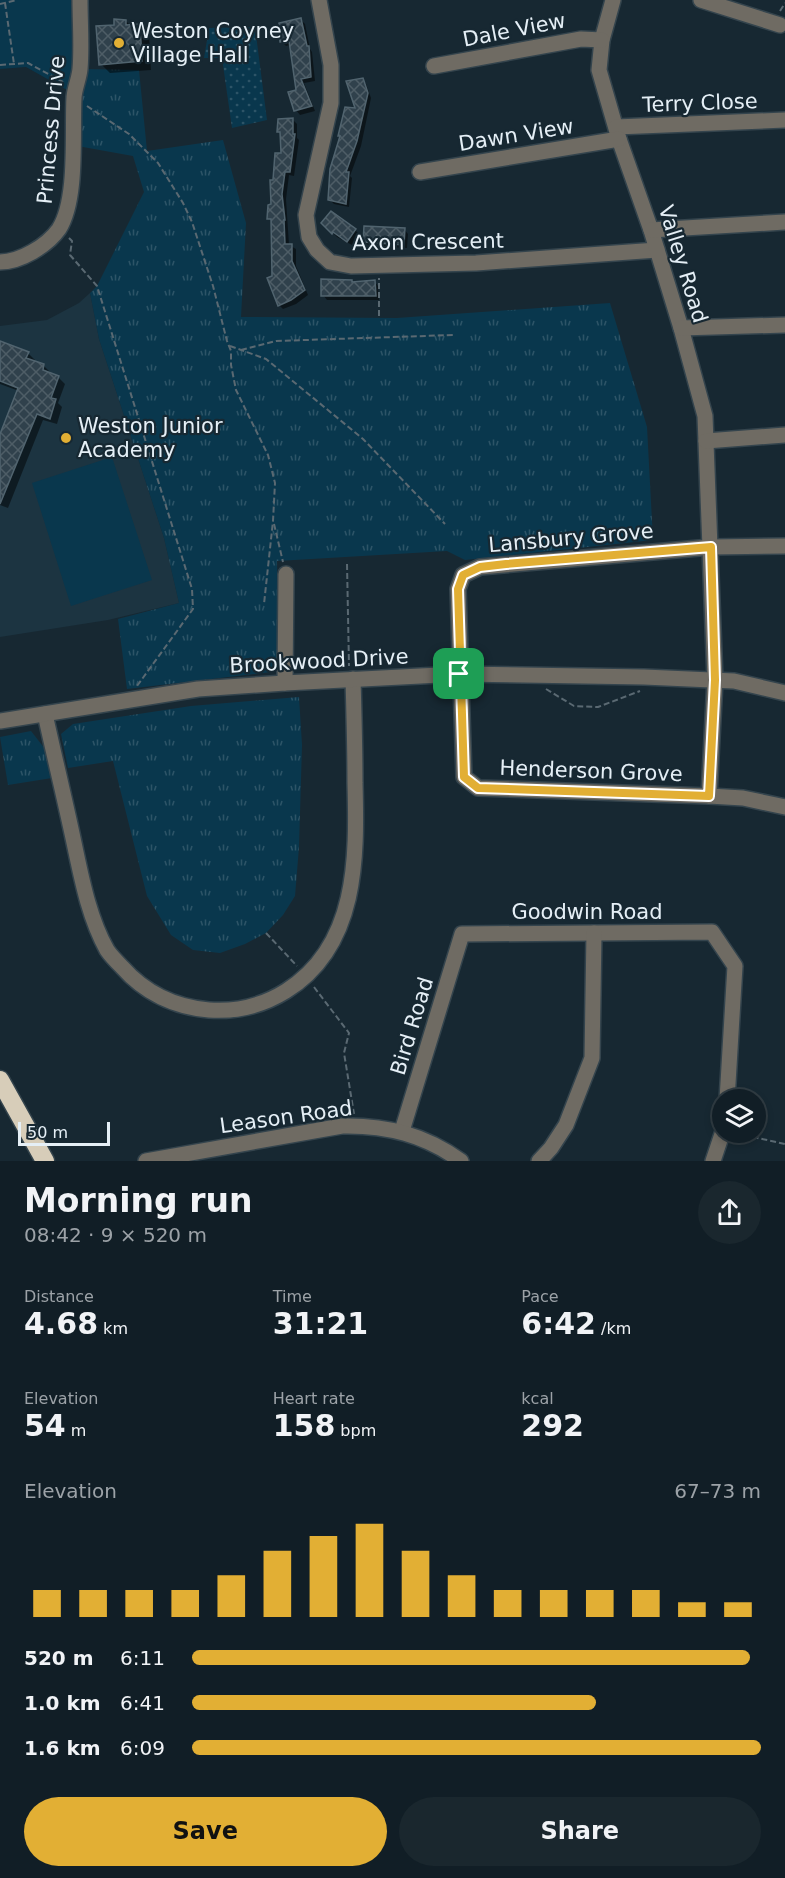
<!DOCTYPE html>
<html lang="en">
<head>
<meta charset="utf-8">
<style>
  :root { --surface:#111e26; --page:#1a272e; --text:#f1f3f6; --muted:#9ca2a7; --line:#303c43; --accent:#e2af34 }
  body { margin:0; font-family:"DejaVu Sans",sans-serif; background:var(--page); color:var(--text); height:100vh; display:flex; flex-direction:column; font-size:22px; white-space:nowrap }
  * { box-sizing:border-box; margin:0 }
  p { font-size:20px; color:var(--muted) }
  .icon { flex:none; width:33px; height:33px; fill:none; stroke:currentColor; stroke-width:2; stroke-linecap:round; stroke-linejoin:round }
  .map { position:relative; height:1161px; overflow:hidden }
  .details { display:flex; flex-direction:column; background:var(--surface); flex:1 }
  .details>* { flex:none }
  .controls { position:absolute; left:712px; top:1089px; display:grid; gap:12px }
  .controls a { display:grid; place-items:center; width:54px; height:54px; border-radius:50%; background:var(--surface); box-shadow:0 3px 9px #0003,0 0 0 2px var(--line); font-size:30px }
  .scale { position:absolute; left:18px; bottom:15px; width:92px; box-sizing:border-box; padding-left:6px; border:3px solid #e5eff6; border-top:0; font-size:16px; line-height:21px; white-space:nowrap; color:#e5eff6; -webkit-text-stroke:4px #172832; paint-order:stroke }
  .pin { position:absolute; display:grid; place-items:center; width:51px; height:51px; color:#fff; margin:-26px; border-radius:12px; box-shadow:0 3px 9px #0006 }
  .round { display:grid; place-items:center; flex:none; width:63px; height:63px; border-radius:32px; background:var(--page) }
  .headline { display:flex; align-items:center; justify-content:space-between; height:102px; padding:0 24px }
  h1 { font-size:33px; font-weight:700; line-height:45px }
  .figures { display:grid; grid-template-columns:repeat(3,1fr); gap:9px; height:102px; padding:6px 24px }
  .figures div { display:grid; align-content:center }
  .figures b { font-size:30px; font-weight:700 }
  .figures small { font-size:16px; font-weight:400 }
  .figures p { font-size:16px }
  .chart { height:168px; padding:12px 24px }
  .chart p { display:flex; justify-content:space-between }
  .chart svg { width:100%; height:108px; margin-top:6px; stroke:var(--accent); stroke-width:6 }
  .cta { display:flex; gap:12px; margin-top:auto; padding:12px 24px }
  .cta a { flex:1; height:69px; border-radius:36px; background:var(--accent); color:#111; font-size:24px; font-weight:700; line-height:69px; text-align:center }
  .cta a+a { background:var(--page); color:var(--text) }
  ul { padding:0 24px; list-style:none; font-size:20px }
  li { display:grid; grid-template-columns:96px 72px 1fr; align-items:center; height:45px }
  li i { height:15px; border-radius:8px; background:var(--accent) }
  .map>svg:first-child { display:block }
  .built { fill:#1c3441 }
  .grass { fill:url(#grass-tufts) }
  .park { fill:#09374d }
  .garden { fill:url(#garden-dots) }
  .shadow { fill:#0007 }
  .building { fill:url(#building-cross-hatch); stroke:#51646f; stroke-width:1.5 }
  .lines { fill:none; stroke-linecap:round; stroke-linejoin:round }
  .minor-casing { stroke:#34444d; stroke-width:18 }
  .highway-casing { stroke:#34444d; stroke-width:21 }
  .path { stroke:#5a6972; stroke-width:2; stroke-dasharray:6 3; stroke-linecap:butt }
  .minor { stroke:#6f6b63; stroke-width:15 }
  .highway { stroke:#d7cdb9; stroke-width:18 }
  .route-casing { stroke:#fff; stroke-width:12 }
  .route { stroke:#e2af34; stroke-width:8 }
  .poi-dot { fill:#e2af34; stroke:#172832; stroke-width:2 }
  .labels { text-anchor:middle; stroke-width:4.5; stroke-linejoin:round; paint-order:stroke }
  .street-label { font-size:21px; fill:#e5eff6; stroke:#172832 }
  .poi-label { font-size:21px; fill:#e5eff6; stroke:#172832; text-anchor:start }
</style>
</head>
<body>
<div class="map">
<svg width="785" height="1161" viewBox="0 0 785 1161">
  <defs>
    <pattern id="grass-tufts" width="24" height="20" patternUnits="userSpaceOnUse" patternTransform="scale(1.5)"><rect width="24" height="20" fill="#09374d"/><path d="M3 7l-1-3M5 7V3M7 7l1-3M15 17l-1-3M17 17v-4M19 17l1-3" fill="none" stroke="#2d5467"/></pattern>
    <pattern id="garden-dots" width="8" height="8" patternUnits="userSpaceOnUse" patternTransform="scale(1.5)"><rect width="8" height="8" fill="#09374d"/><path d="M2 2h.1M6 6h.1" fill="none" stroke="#2d5467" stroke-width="1.8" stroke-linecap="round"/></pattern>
    <pattern id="building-cross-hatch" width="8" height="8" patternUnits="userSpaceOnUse" patternTransform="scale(1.5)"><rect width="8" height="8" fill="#30414c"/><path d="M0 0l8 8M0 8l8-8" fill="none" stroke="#4e5d66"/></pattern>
  </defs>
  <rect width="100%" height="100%" fill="#172832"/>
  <path class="built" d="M90,293L99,339L164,538L179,603L108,620L0,637V326L47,320L79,303Z"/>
  <g class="grass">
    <path d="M80,69L139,70L147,151L223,140L246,223L241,317L397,318L610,303L647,427L653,540L465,560L447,551L277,561L279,671L127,689L118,619L179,603L164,538L99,339L90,293L97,286L144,192L133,156L72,145Z"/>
    <path d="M299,697L302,745L299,847L295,896L283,915L266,933L245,944L220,953L193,950L171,935L147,896L113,761L68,768L61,734L73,724L191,706Z"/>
    <path d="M31,731L45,749L52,778L8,785L0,737Z"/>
  </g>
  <g class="park">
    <path d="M0,0H74L72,70L67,90L26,67L0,69Z"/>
    <path d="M112,457L152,580L71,606L32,483Z"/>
  </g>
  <path class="garden" d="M255,27L267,120L232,128L222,58H204L209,28Z"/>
  <g class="shadow">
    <path d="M301,20L305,24L310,49L312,52L315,81L304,83L315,111L300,115L296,110L298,91L291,45L286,46L282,42Z"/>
    <path d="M126,21L131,26H139L149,35L151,70L110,73L101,64L116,26Z"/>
    <path d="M362,79L366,84L371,98L361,146L350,176L352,178L349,207L334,204L330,200L357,110Z"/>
    <path d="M293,120L297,124V138L299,140L294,176L289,175L286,199L289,245L296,249V266L308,295L296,304L283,309L279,305L273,277L272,221L269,218L272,206L275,181L283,155L282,134L279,131Z"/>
    <path d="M323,223L355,230L359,234L352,245L337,237Z"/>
    <path d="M404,229L408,234L407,248L369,246L364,241Z"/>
    <path d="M374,281L378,286L379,300H327L323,295L352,282L353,283Z"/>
    <path d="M0,347L28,353L35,360L34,362L43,365L50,372V374L58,377L65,384L58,403L62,407L57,424L43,420L8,508L0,505V438L19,391L0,384Z"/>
  </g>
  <g class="building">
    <path d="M301,18L307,46H309L311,77L301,79L312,106L294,111L288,92L296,90L289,41L280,42L279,23Z"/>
    <path d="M114,19L126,20V25L140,24L142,61L99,65L96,26L114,25Z"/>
    <path d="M363,78L368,93L357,141L346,172H349L346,204L328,200L330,169L340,136H338L345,107L355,108L346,81Z"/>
    <path d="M293,118V134H295L290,172H285L282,194L285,220H284L285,244H292V261L305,290L291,300L278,306L267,278L272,276L271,219H267L268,205L271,204L270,180H273L275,153H281L280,132H277L278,119Z"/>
    <path d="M331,211L356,229L347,242L333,232L332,234L321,223Z"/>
    <path d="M364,226L405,228L404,245L363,242Z"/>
    <path d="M321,279L352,280V282L375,280L376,296H321Z"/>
    <path d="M0,341L29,352L26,358L44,364L43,370L59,376L51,398L56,399L50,419L37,414L0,504V434L18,388L0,381Z"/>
  </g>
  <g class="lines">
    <defs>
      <g id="minor">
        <path d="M319,0L331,65V103L306,215L309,237L317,250L330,262L351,266L476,263L657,250"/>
        <path d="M613,0L602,40L599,70L619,139L651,230L681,328L705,416L715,680L709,796"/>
        <path d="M701,0L780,25"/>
        <path d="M434,66L581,39L602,40"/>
        <path d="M616,127L785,120"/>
        <path d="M420,172L619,139"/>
        <path d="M651,230L785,222"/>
        <path d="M0,262C20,262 47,246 59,229C78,199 72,133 74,97C75,87 79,79 80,69C82,47 80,23 80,0"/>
        <path d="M681,328L785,325"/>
        <path d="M706,441L785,435"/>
        <path d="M785,546L711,547L480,567L463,575L458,589L464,777L478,788L709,796L743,798L785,807"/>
        <path d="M285,683L286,574"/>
        <path d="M45,714C54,755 64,796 73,838C81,875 88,916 107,950C111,956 117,962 122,967C145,993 174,1007 209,1010C237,1012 262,1006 286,991C358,946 357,858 355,783C355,748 354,714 353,679"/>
        <path d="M0,721L198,689L285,683L459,674L644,677L734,681L785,693"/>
        <path d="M402,1131L462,934L712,932L735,966L727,1100"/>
        <path d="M146,1161L342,1126C387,1125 425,1135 461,1161"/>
        <path d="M539,1161L551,1148L566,1125L592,1058L594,933"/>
        <path d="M713,1161L723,1131"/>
      </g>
      <path id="highway" d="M0,1080L45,1161"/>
    </defs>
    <use href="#minor" class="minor-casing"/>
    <use href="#highway" class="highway-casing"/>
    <g class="path">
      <path d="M5,3L14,64"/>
      <path d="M0,4L17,0"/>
      <path d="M780,11L785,3"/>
      <path d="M0,65L28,63L63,82"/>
      <path d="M87,106L129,134L158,163L183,203L192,222L213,286L227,341L231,351V365L236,390L268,455L275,483L273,521L264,604"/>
      <path d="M69,238L72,241L70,255L97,286L192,589L193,609L137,686"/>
      <path d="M379,316V278"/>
      <path d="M230,346L266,359L363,439L445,524"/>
      <path d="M241,350L276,341L453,335"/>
      <path d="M274,524L283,562"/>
      <path d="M347,564L349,666"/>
      <path d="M546,689L574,706L598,707L640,691"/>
      <path d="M266,933L297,966"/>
      <path d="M314,987L349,1033L344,1053L354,1114"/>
      <path d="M735,1133L785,1144"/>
    </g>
    <use href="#minor" class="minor"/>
    <use href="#highway" class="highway"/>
  </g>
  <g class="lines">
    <defs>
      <path id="route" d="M711,547L715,680L709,796L478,788L464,777L458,589L463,575L480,567L506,564Z"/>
    </defs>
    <use href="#route" class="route-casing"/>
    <use href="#route" class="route"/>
  </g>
  <g class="poi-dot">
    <circle cx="119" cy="43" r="6"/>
    <circle cx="66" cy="438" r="6"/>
  </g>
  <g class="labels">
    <g class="street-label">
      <text transform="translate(514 30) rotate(-11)" y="7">Dale View</text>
      <text transform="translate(700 103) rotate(-2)" y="7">Terry Close</text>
      <text transform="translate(51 130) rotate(-85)" y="7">Princess Drive</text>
      <text transform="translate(516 135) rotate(-9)" y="7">Dawn View</text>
      <text transform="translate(428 242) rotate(-1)" y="7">Axon Crescent</text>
      <text transform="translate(683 264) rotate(73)" y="7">Valley Road</text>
      <text transform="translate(571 538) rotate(-5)" y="7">Lansbury Grove</text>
      <text transform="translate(319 661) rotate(-3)" y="7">Brookwood Drive</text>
      <text transform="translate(591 771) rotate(2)" y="7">Henderson Grove</text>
      <text x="587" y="919">Goodwin Road</text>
      <text transform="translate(412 1026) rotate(-73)" y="7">Bird Road</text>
      <text transform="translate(286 1117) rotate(-8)" y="7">Leason Road</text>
    </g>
    <g class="poi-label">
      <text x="131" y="38">Weston Coyney<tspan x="131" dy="24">Village Hall</tspan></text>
      <text x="78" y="433">Weston Junior<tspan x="78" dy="24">Academy</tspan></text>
    </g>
  </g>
</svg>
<div class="controls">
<a><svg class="icon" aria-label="layers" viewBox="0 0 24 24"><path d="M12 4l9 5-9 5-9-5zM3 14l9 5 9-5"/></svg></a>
</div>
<div class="scale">50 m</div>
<div class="pin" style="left:459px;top:674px;background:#1e9e55"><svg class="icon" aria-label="arrive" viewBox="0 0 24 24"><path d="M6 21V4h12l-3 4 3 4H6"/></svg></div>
</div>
<section class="details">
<div class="headline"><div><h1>Morning run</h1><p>08:42 · 9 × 520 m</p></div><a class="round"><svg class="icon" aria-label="share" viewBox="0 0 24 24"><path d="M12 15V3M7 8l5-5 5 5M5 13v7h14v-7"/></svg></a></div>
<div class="figures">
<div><p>Distance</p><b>4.68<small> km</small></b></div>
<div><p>Time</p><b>31:21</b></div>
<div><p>Pace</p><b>6:42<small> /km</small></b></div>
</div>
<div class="figures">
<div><p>Elevation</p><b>54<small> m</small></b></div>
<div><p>Heart rate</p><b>158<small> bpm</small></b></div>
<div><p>kcal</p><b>292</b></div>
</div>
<div class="chart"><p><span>Elevation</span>67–73 m</p>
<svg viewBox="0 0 160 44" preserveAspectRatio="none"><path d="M5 44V33M15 44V33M25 44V33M35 44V33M45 44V27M55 44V17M65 44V11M75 44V6M85 44V17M95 44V27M105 44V33M115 44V33M125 44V33M135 44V33M145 44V38M155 44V38"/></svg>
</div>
<ul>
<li><b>520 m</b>6:11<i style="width:98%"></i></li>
<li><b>1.0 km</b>6:41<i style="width:71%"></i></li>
<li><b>1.6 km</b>6:09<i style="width:100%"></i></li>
</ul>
<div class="cta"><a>Save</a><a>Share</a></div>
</section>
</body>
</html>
